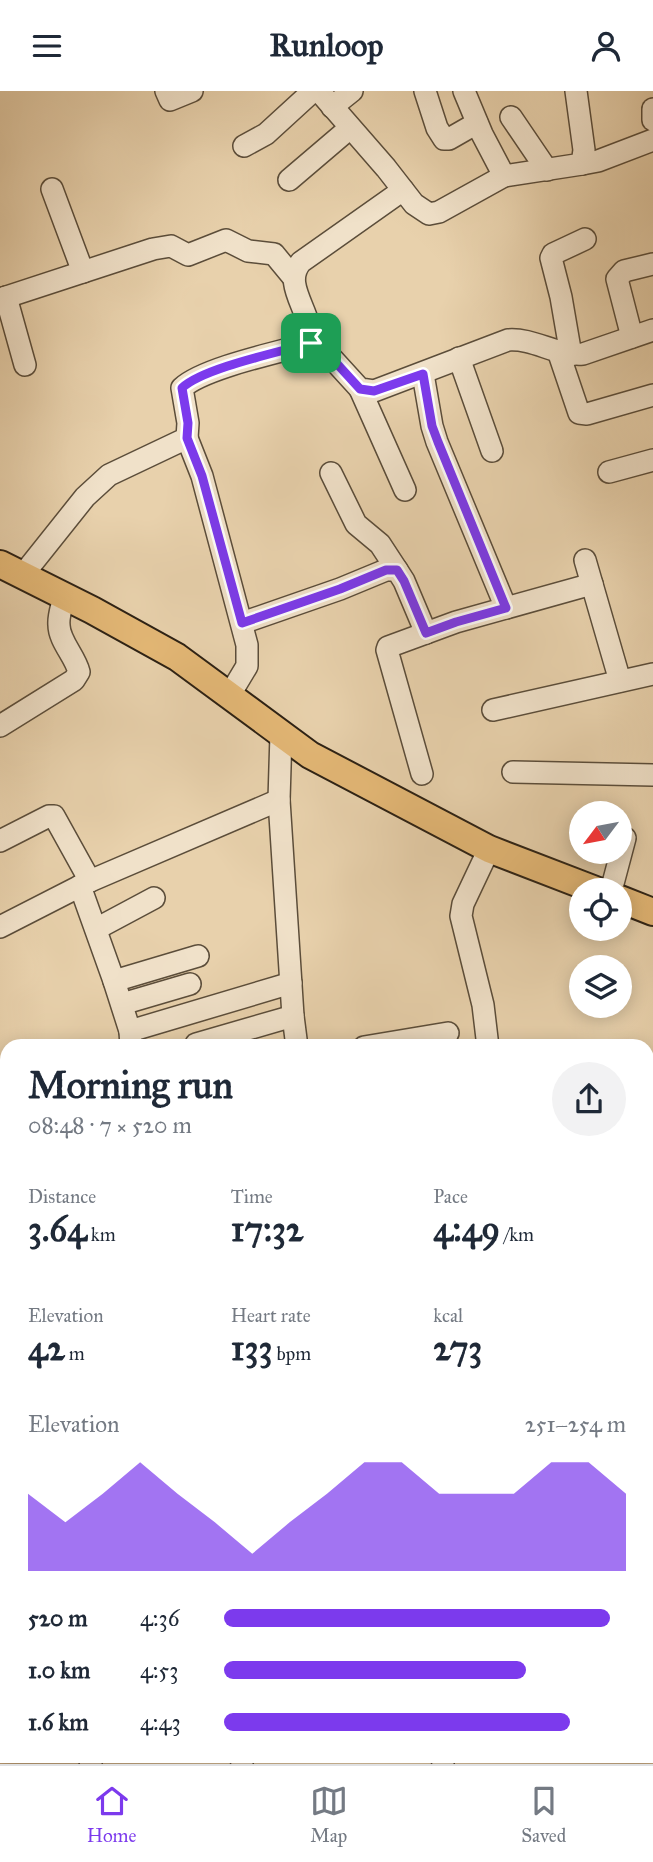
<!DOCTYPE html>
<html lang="en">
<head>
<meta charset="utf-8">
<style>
  :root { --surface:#fff; --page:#f2f2f3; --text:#1f2937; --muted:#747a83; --line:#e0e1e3; --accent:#7c3aed }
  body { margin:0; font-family:"IM FELL Great Primer",serif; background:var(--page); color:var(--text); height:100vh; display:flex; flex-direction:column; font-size:26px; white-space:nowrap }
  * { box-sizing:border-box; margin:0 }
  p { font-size:23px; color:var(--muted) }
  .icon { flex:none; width:38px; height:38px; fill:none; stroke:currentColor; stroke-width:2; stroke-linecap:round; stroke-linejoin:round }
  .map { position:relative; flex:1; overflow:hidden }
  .panel { position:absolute; left:0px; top:948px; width:654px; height:724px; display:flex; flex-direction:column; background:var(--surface); border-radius:21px 21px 0 0; box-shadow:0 4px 18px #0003 }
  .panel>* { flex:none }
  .needle { width:46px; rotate:238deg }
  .tools { position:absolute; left:569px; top:710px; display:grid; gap:14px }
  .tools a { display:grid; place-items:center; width:63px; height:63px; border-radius:50%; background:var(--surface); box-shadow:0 4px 18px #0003; font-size:35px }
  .pin { position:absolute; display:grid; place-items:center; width:60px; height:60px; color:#fff; margin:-30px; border-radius:14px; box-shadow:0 4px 10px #0006 }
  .round { display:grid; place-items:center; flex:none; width:74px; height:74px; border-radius:37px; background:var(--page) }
  .head { display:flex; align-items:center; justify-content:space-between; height:119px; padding:0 28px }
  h1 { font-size:38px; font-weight:700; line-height:52px }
  .metrics { display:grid; grid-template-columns:repeat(3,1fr); gap:10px; height:119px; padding:7px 28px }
  .metrics div { display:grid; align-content:center }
  .metrics b { font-size:35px; font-weight:700 }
  .metrics small { font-size:19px; font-weight:400 }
  .metrics p { font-size:19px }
  .chart { height:196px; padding:14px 28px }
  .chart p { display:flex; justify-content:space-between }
  .chart svg { width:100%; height:126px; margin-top:7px; fill:var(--accent); opacity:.7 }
  ul { padding:0 28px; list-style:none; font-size:23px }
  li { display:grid; grid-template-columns:112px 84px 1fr; align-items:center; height:52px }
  li i { height:18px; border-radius:9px; background:var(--accent) }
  header { display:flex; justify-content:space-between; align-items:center; height:91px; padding:0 28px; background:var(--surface); font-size:32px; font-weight:700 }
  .dock { display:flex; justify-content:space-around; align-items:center; height:98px; border-top:2px solid var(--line); background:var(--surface); font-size:19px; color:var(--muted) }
  .dock a { display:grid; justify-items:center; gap:4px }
  .dock .current { color:var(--accent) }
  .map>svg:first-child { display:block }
  .green { fill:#b2bd8d; stroke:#6f6f50; stroke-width:2 }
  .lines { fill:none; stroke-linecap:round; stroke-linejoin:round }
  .minor-casing { stroke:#5b4d3a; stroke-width:24 }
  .major-casing { stroke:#2c2114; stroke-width:30 }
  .minor { stroke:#f0e1c9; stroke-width:21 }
  .major { stroke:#e4b876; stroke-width:26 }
  .route-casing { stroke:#fff; stroke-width:14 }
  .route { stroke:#7c3aed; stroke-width:9 }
</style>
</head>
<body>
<header><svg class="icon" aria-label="menu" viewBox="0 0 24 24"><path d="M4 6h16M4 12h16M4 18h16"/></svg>Runloop<svg class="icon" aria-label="person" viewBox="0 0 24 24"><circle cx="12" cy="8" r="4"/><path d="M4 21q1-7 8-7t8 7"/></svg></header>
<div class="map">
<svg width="653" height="1673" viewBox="0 0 653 1673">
  <rect width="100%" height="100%" fill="#e8d1ac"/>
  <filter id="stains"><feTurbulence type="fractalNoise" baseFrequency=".00286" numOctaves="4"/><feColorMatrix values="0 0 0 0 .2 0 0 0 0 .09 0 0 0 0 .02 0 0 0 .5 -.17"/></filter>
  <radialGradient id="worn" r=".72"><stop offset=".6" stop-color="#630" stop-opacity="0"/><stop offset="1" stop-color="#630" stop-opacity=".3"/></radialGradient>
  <path class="green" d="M653,1281V1452L648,1454V1282Z"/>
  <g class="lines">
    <defs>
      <g id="minor">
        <path d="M166,0L170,9L192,0"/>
        <path d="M319,0L386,77L414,113L429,123L439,121L504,85L582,73L584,59L576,0"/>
        <path d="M425,0L437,37L444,48H449L477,32"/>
        <path d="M464,0L482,43L504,85"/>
        <path d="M332,16L352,0"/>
        <path d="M653,18V29"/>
        <path d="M511,26L547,79"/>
        <path d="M244,55L266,43L313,0"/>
        <path d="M582,73L598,70L653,49"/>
        <path d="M289,89L350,37"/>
        <path d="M52,98L83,181"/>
        <path d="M6,206L25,274"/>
        <path d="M0,208L153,158L171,155L188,164L226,149L248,160L274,163L293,186"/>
        <path d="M632,246L617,188L624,180L653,173"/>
        <path d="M311,252C313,221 281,194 301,171L403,99"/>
        <path d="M558,260L579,322L587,323L653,304"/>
        <path d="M571,264L561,206L551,167L553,163L585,148"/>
        <path d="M459,267L492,360"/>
        <path d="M423,283L432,335L437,351L506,517"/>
        <path d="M360,298L405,399"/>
        <path d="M187,347L202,385L247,554V575L229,605"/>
        <path d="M609,381L653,369"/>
        <path d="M331,382L356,433L380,453L397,479"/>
        <path d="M585,469L620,590"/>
        <path d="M22,485L85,406L109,384L187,347L188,332L182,297C203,277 280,261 311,252H318L360,298L374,300L508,249C534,247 556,265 583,263L653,239"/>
        <path d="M242,532L340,498L386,479H397L404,490L426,542"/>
        <path d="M493,619L653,583"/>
        <path d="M0,635L74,589L79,581C75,565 59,550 59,534C58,525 62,515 64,506"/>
        <path d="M281,643L279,709L293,925L297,956"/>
        <path d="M513,681L653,684"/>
        <path d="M422,683L387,559L388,556L456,531L592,493"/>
        <path d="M0,750L49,725H54L90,790"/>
        <path d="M80,795L114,890L130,940L131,956"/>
        <path d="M611,800L625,747"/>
        <path d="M0,836L90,790L279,709"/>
        <path d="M96,838L154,807"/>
        <path d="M114,890L198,865"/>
        <path d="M122,913L190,893"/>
        <path d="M130,940L291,892"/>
        <path d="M196,953L293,925"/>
        <path d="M364,956L448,942"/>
        <path d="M488,956L483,914L461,825L463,813L489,758"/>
        <path d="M648,1001H653"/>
        <path d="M648,1092L653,1091"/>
        <path d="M0,1155L7,1153"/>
        <path d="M653,1177L648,1179L653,1198"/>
        <path d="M648,1274L653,1272"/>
        <path d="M0,1332L7,1354"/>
        <path d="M0,1411L7,1409"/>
        <path d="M648,1538L653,1537"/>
        <path d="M89,1666L91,1673"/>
        <path d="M241,1666L242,1673"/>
        <path d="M442,1666L443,1673"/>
      </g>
      <g id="major">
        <path d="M0,473L92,519L177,566L310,664L489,758L598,800"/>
        <path d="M620,808L653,821"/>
      </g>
    </defs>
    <use href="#minor" class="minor-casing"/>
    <use href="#major" class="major-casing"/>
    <use href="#minor" class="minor"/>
    <use href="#major" class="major"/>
  </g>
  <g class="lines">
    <defs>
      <path id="route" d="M311,252H318L360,298L374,300L423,283L432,335L438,351L506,517L456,531L426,542L404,490L397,479H386L340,498L242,532L202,385L187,347L188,332L182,297C203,277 280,261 311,252Z"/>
    </defs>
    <use href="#route" class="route-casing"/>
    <use href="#route" class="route"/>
  </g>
  <rect width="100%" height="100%" filter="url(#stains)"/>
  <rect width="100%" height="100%" fill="url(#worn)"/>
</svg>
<div class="tools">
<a><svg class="needle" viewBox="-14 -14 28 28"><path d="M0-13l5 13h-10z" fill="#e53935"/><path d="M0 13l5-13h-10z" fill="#747a83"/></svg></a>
<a><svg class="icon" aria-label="locate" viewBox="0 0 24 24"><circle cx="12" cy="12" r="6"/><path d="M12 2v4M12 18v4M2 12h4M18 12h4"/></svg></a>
<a><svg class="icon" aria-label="layers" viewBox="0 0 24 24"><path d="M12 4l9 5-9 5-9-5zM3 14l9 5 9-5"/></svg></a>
</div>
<div class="pin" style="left:311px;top:252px;background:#1e9e55"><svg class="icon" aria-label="arrive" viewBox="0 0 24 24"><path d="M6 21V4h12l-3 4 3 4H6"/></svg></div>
<section class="panel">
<div class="head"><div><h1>Morning run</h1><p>08:48 · 7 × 520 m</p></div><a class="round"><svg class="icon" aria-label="share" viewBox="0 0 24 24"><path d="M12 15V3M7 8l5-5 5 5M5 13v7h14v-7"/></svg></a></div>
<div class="metrics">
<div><p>Distance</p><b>3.64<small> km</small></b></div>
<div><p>Time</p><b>17:32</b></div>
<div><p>Pace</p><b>4:49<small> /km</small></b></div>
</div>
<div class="metrics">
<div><p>Elevation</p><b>42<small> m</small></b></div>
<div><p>Heart rate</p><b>133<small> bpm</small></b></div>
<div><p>kcal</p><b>273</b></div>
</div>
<div class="chart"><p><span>Elevation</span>251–254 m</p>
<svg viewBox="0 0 160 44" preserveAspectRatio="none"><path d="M0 44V17L10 27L20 17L30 6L40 17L50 27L60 38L70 27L80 17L90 6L100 6L110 17L120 17L130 17L140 6L150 6L160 17V44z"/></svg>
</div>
<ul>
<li><b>520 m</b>4:36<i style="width:96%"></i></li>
<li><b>1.0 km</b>4:53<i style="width:75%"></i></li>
<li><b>1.6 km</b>4:43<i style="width:86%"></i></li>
</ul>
</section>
</div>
<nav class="dock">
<a class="current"><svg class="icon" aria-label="home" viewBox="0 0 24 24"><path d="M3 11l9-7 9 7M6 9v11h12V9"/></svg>Home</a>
<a><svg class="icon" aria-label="map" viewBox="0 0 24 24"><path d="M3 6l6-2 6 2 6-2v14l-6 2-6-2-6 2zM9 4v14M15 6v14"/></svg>Map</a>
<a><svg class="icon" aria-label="saved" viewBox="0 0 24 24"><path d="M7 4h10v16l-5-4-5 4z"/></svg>Saved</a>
</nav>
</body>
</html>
